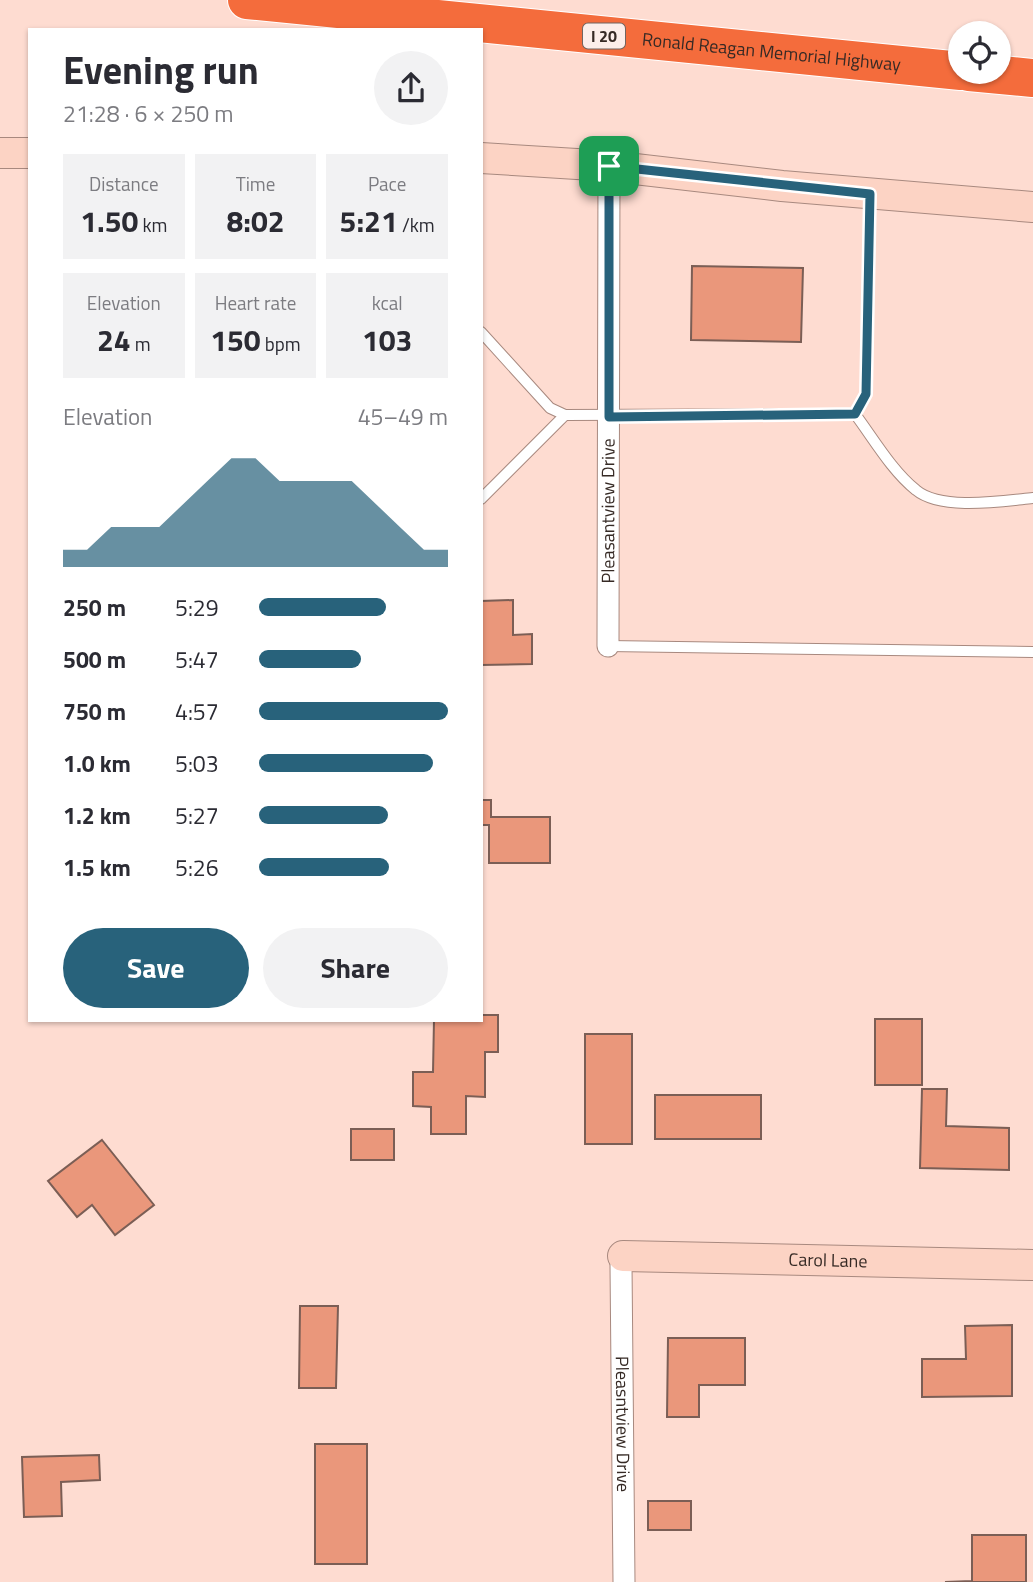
<!DOCTYPE html>
<html lang="en">
<head>
<meta charset="utf-8">
<style>
  :root { --surface:#fff; --page:#f2f2f3; --text:#2b2b33; --muted:#7c7c81; --accent:#28627b }
  body { margin:0; font-family:"Titillium Web",sans-serif; background:var(--page); color:var(--text); height:100vh; display:flex; flex-direction:column; font-size:26px; white-space:nowrap }
  * { box-sizing:border-box; margin:0 }
  p { font-size:23px; color:var(--muted) }
  .icon { flex:none; width:38px; height:38px; fill:none; stroke:currentColor; stroke-width:2; stroke-linecap:round; stroke-linejoin:round }
  .map { position:relative; flex:1; overflow:hidden }
  .details { position:absolute; left:28px; top:28px; width:455px; height:994px; display:flex; flex-direction:column; background:var(--surface); border-radius:0px; box-shadow:0 2px 5px #0004 }
  .details>* { flex:none }
  .controls { position:absolute; left:948px; top:21px; display:grid; gap:14px }
  .controls a { display:grid; place-items:center; width:63px; height:63px; border-radius:50%; background:var(--surface); box-shadow:0 2px 5px #0004; font-size:35px }
  .pin { position:absolute; display:grid; place-items:center; width:60px; height:60px; color:#fff; margin:-30px; border-radius:14px; box-shadow:0 4px 10px #0006 }
  .round { display:grid; place-items:center; flex:none; width:74px; height:74px; border-radius:37px; background:var(--page) }
  .summary { display:flex; align-items:center; justify-content:space-between; height:119px; padding:0 35px }
  h1 { font-size:38px; font-weight:700; line-height:52px }
  .metrics { display:grid; grid-template-columns:repeat(3,1fr); gap:10px; height:119px; padding:7px 35px }
  .metrics div { display:grid; align-content:center; border-radius:0px; background:var(--page); text-align:center }
  .metrics b { font-size:30px; font-weight:700 }
  .metrics small { font-size:19px; font-weight:400 }
  .metrics p { font-size:19px }
  .chart { height:196px; padding:14px 35px }
  .chart p { display:flex; justify-content:space-between }
  .chart svg { width:100%; height:126px; margin-top:7px; fill:var(--accent); opacity:.7 }
  .action { display:flex; gap:14px; margin-top:auto; padding:14px 35px }
  .action a { flex:1; height:80px; border-radius:42px; background:var(--accent); color:#fff; font-size:28px; font-weight:700; line-height:80px; text-align:center }
  .action a+a { background:var(--page); color:var(--text) }
  ul { padding:0 35px; list-style:none; font-size:23px }
  li { display:grid; grid-template-columns:112px 84px 1fr; align-items:center; height:52px }
  li i { height:18px; border-radius:9px; background:var(--accent) }
  .map>svg:first-child { display:block }
  .building { fill:#ea977b; stroke:#7b5e55; stroke-width:2 }
  .lines { fill:none; stroke-linecap:round; stroke-linejoin:round }
  .lane-casing { stroke:#a8897f; stroke-width:12 }
  .street-casing { stroke:#a8897f; stroke-width:23 }
  .secondary-casing { stroke:#a8897f; stroke-width:32 }
  .highway-casing { stroke:#fff; stroke-width:40 }
  .lane { stroke:#fff; stroke-width:10 }
  .street { stroke:#fff; stroke-width:21 }
  .secondary { stroke:#fcd3c4; stroke-width:30 }
  .highway { stroke:#f46c3c; stroke-width:38 }
  .route-casing { stroke:#fff; stroke-width:14 }
  .route { stroke:#28627b; stroke-width:9 }
  .labels { text-anchor:middle; stroke-width:5; stroke-linejoin:round; paint-order:stroke }
  .shield { fill:#fceeea; stroke:#716560; stroke-width:2 }
  .shield-label { font-size:16px; font-weight:bold; fill:#362a25 }
  .street-label { font-size:18px; fill:#362a25; stroke:#fceeea }
</style>
</head>
<body>
<div class="map">
<svg width="1033" height="1582" viewBox="0 0 1033 1582">
  <rect width="100%" height="100%" fill="#fedcd1"/>
  <g class="building">
    <path d="M692,266L803,268L801,342L691,340Z"/>
    <path d="M513,600V635L532,634V664L481,665V601Z"/>
    <path d="M481,800H491V817H550V863H489V825H481Z"/>
    <path d="M481,1015H498V1052H485V1097L466,1096V1134H431V1107L413,1106V1072H433L434,1020H481Z"/>
    <rect x="875" y="1019" width="47" height="66"/>
    <rect x="585" y="1034" width="47" height="110"/>
    <path d="M922,1089H947L946,1126L1009,1128V1170L920,1168Z"/>
    <rect x="655" y="1095" width="106" height="44"/>
    <rect x="351" y="1129" width="43" height="31"/>
    <path d="M102,1140L154,1205L115,1235L92,1205L77,1217L48,1181Z"/>
    <path d="M300,1306H338L336,1388H299Z"/>
    <path d="M1012,1325V1396L922,1397V1359H966L965,1326Z"/>
    <path d="M668,1338H745V1385H699V1417H667Z"/>
    <rect x="315" y="1444" width="52" height="120"/>
    <path d="M99,1455L100,1480L61,1482L62,1516L24,1517L22,1457Z"/>
    <rect x="648" y="1501" width="43" height="29"/>
    <path d="M972,1535H1026V1582H945L972,1581Z"/>
  </g>
  <g class="lines">
    <defs>
      <g id="lane">
        <path d="M481,332L550,408L565,415L855,414L866,394L870,195"/>
        <path d="M855,414C873,438 892,471 916,490C941,511 1003,501 1033,498"/>
        <path d="M481,499L565,415"/>
        <path d="M608,646L1033,652"/>
      </g>
      <g id="street">
        <path id="s1" d="M608,646L609,166"/>
        <path id="s2" d="M621,1265L624,1582"/>
      </g>
      <g id="secondary">
        <path d="M0,153H30"/>
        <path d="M481,158L609,166L782,186L1033,207"/>
        <path id="s3" d="M623,1256L1033,1265"/>
      </g>
      <g id="highway">
        <path id="s4" d="M247,0L961,71"/>
        <path d="M969,72L1033,78"/>
      </g>
    </defs>
    <use href="#lane" class="lane-casing"/>
    <use href="#street" class="street-casing"/>
    <use href="#secondary" class="secondary-casing"/>
    <use href="#highway" class="highway-casing"/>
    <use href="#lane" class="lane"/>
    <use href="#street" class="street"/>
    <use href="#secondary" class="secondary"/>
    <use href="#highway" class="highway"/>
  </g>
  <g class="lines">
    <defs>
      <path id="route" d="M609,166L870,194L866,394L855,414L609,417Z"/>
    </defs>
    <use href="#route" class="route-casing"/>
    <use href="#route" class="route"/>
  </g>
  <g class="labels">
    <rect class="shield" x="583" y="23.5" width="42" height="25" rx="5"/>
    <g class="shield-label">
      <text x="604" y="42">I 20</text>
    </g>
    <g class="street-label">
      <text dy="6" stroke="none"><textPath href="#s4" startOffset="527">Ronald Reagan Memorial Highway</textPath></text>
      <text dy="6" stroke="none"><textPath href="#s1" startOffset="135">Pleasantview Drive</textPath></text>
      <text dy="6" stroke="none"><textPath href="#s3" startOffset="205">Carol Lane</textPath></text>
      <text dy="6" stroke="none"><textPath href="#s2" startOffset="159">Pleasntview Drive</textPath></text>
    </g>
  </g>
</svg>
<div class="controls">
<a><svg class="icon" aria-label="locate" viewBox="0 0 24 24"><circle cx="12" cy="12" r="6"/><path d="M12 2v4M12 18v4M2 12h4M18 12h4"/></svg></a>
</div>
<div class="pin" style="left:609px;top:166px;background:#1e9e55"><svg class="icon" aria-label="arrive" viewBox="0 0 24 24"><path d="M6 21V4h12l-3 4 3 4H6"/></svg></div>
<section class="details">
<div class="summary"><div><h1>Evening run</h1><p>21:28 · 6 × 250 m</p></div><a class="round"><svg class="icon" aria-label="share" viewBox="0 0 24 24"><path d="M12 15V3M7 8l5-5 5 5M5 13v7h14v-7"/></svg></a></div>
<div class="metrics">
<div><p>Distance</p><b>1.50<small> km</small></b></div>
<div><p>Time</p><b>8:02</b></div>
<div><p>Pace</p><b>5:21<small> /km</small></b></div>
</div>
<div class="metrics">
<div><p>Elevation</p><b>24<small> m</small></b></div>
<div><p>Heart rate</p><b>150<small> bpm</small></b></div>
<div><p>kcal</p><b>103</b></div>
</div>
<div class="chart"><p><span>Elevation</span>45–49 m</p>
<svg viewBox="0 0 160 44" preserveAspectRatio="none"><path d="M0 44V38L10 38L20 30L30 30L40 30L50 22L60 14L70 6L80 6L90 14L100 14L110 14L120 14L130 22L140 30L150 38L160 38V44z"/></svg>
</div>
<ul>
<li><b>250 m</b>5:29<i style="width:67%"></i></li>
<li><b>500 m</b>5:47<i style="width:54%"></i></li>
<li><b>750 m</b>4:57<i style="width:100%"></i></li>
<li><b>1.0 km</b>5:03<i style="width:92%"></i></li>
<li><b>1.2 km</b>5:27<i style="width:68%"></i></li>
<li><b>1.5 km</b>5:26<i style="width:69%"></i></li>
</ul>
<div class="action"><a>Save</a><a>Share</a></div>
</section>
</div>
</body>
</html>
